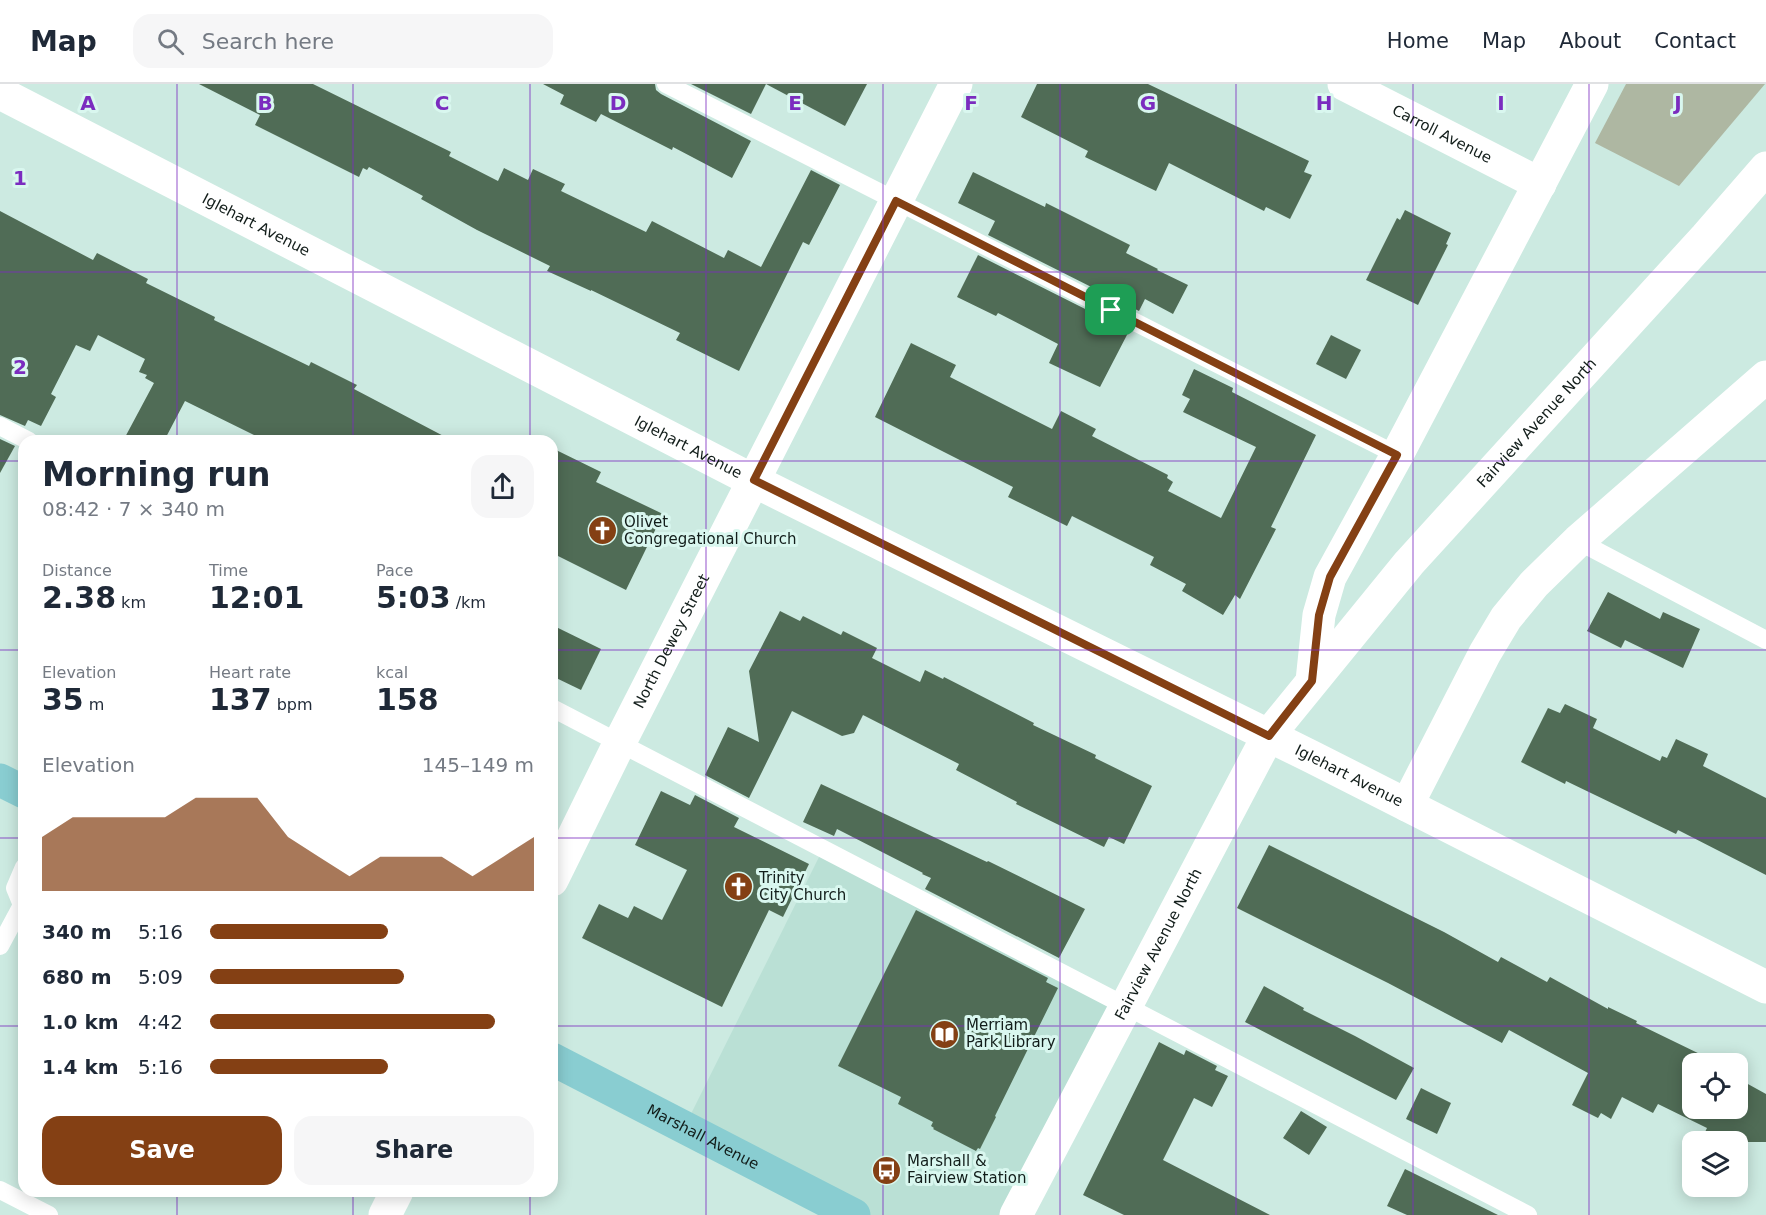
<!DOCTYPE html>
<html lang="en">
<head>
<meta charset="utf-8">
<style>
  :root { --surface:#fff; --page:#f6f6f7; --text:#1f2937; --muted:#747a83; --line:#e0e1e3; --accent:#844014 }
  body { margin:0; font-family:"DejaVu Sans",sans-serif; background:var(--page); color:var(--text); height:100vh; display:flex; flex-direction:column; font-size:22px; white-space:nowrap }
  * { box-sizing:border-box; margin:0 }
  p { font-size:20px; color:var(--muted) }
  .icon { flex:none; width:33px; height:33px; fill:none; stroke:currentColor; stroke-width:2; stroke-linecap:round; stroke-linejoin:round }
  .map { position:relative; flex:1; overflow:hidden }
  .panel { position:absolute; left:18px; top:351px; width:540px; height:762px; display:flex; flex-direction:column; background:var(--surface); border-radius:18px; box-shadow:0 3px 15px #0003 }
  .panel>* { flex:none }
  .buttons { position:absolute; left:1682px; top:969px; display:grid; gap:12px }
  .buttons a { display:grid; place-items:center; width:66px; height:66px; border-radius:12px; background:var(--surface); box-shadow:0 3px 15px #0003; font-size:30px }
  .pin { position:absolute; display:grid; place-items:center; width:51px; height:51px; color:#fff; margin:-26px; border-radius:12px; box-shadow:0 3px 9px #0006 }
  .round { display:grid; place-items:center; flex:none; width:63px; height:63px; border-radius:18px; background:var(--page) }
  .overview { display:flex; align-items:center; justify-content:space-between; height:102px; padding:0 24px }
  h1 { font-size:33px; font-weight:600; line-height:45px }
  .stats { display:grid; grid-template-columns:repeat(3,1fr); gap:9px; height:102px; padding:6px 24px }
  .stats div { display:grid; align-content:center }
  .stats b { font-size:30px; font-weight:600 }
  .stats small { font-size:16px; font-weight:400 }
  .stats p { font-size:16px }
  .chart { height:168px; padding:12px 24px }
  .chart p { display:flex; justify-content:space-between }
  .chart svg { width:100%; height:108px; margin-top:6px; fill:var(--accent); opacity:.7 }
  .button { display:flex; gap:12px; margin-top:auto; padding:12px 24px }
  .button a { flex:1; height:69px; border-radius:18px; background:var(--accent); color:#fff; font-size:24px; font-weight:600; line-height:69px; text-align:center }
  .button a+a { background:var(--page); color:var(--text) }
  ul { padding:0 24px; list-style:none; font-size:20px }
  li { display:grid; grid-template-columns:96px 72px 1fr; align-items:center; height:45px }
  li i { height:15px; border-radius:8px; background:var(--accent) }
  header { display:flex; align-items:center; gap:36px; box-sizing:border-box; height:84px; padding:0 30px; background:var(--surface); border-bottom:2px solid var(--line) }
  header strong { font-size:28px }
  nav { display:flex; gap:33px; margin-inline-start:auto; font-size:21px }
  .search { width:420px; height:54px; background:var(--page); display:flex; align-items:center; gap:15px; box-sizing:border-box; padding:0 21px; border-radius:18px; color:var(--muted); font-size:22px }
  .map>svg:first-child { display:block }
  .built { fill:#bae0d5 }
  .green { fill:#aeb7a2 }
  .building { fill:#506c56 }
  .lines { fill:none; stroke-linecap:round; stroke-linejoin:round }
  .service { stroke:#fff; stroke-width:18 }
  .minor { stroke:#fff; stroke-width:33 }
  .tertiary { stroke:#fff; stroke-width:33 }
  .primary { stroke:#89cdd1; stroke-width:33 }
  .route-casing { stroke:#fff; stroke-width:12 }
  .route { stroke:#844014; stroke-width:8 }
  .grid { fill:none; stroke:#7b2cbf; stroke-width:1.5; stroke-opacity:0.55 }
  .labels { text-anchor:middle; stroke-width:6; stroke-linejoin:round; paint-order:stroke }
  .street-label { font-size:15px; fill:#121d1a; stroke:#d9f7ef }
  .poi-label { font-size:15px; fill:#121d1a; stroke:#d9f7ef; text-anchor:start }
  .grid-label { font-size:20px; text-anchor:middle; font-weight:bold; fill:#7b2cbf; stroke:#d9f7ef; stroke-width:6; stroke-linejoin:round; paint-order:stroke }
</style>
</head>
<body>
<header>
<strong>Map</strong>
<div class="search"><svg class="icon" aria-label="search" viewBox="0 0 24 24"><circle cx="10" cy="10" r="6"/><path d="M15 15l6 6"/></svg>Search here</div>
<nav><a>Home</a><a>Map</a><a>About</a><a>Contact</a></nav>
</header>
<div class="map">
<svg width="1766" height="1131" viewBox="0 0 1766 1131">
  <rect width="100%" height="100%" fill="#cceae1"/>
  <path class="built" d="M823,765L1121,919L1015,1131H834L679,1054Z"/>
  <path class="green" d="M1626,0H1765L1679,102L1595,59Z"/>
  <g class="building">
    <path d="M199,0H313L451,68L449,72L498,97L504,84L528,96L533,85L565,100L561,107L646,148L652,137L724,174L728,166L761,183L811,86L840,101L809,161L803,158L739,287L676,256L680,249L591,206V207L547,187L550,182L477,146L421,115L423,112L369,83L367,86L363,84L359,93L255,41L260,31Z"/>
    <path d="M543,0H655L656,6L661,10L751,57L732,94L673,63L672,66L601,30L596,38L560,20L564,11Z"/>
    <path d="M691,0H766L751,30Z"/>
    <path d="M766,0H867L845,42Z"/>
    <path d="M1037,0H1148L1309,77L1304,88L1312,91L1290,135L1266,123L1264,127L1169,79L1156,107L1085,73L1088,67L1021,33Z"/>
    <path d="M973,88L1045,123L1046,119L1130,161L1126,169L1158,185L1157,186L1188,201L1173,230L1145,215L1139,227L988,151L995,137L958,119Z"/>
    <path d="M1405,126L1451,149L1446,160L1448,161L1418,221L1366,196L1397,134L1400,136Z"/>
    <path d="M0,127L93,176L97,169L148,195L146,199L215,233L214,236L309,282L311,278L357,301L354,305L453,357H266L185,317L164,357H123L154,299L145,294L147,291L139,288L145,275L98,251L90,267L76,261L51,310L56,313L41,342L28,336L25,342L0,331Z"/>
    <path d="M978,171L1129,247L1100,303L1049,279L1058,260L998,229L996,232L957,213Z"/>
    <path d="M1331,251L1361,266L1346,295L1316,280Z"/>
    <path d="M911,259L956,281L950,293L1052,345L1061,327L1096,345L1092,352L1168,391L1167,394L1173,398L1168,407L1221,434L1256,363L1183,328L1190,315L1182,311L1194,285L1233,304L1232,308L1316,351L1271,443L1276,445L1240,515L1235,511L1223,531L1182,507L1186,500L1150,481L1154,473L1072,432L1067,442L1008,413L1013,403L875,333Z"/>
    <path d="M0,355L15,362L0,389Z"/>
    <path d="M552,364L601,388L596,398L663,430L626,506L552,469Z"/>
    <path d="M1608,508L1660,535L1663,528L1700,545L1683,584L1625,556L1621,564L1587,547Z"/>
    <path d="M780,527L800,537L803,532L841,551L843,547L877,564L872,574L920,598L925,586L943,595L944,593L1034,639L1033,641L1096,671L1095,674L1152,702L1124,760L1109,753L1104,763L1016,720L1017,718L956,686L959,680L863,631L854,649L842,652L792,627L749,714L705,691L728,643L759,658L749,587Z"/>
    <path d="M552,541L601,565L581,606L552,592Z"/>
    <path d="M1565,620L1597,635L1593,644L1660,677L1662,672L1667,674L1676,655L1708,670L1703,682L1766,714V791L1678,746L1676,750L1566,697L1565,700L1521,678L1548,624L1560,629Z"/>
    <path d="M821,700L987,778L988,777L1085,825L1059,874L925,805L931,794L922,790L923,789L837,745L834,752L803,738Z"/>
    <path d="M661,707L690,721L695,711L739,734L734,743L809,780L783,833L769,826L722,923L582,854L599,820L628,834L634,822L662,836L687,786L635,761Z"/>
    <path d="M1269,761L1444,848L1498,878L1501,873L1547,898L1550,893L1608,925V923L1637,937L1636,939L1706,973L1704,977L1710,980H1692V1024H1737V994L1766,1010V1058H1700L1707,1044L1658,1020L1653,1029L1622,1013L1611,1035L1601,1029L1598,1034L1572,1021L1588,989L1509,946L1502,959L1388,899L1237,824Z"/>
    <path d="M916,826L1048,894L1046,898L1058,904L995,1032L996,1033L980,1065L978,1064L976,1067L933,1045L934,1044L931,1042L933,1038L898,1020L901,1013L838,982Z"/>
    <path d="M1264,902L1304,924L1303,926L1355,952L1414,984L1396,1016L1245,938Z"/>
    <path d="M1159,958L1184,971L1186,966L1217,982L1215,986L1228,992L1212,1023L1194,1014L1163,1076L1270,1131H1124L1083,1111Z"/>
    <path d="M1421,1004L1451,1019L1437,1050L1406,1035Z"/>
    <path d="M1301,1027L1327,1043L1309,1071L1283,1054Z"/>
    <path d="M1405,1085L1498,1131H1407L1387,1122Z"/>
  </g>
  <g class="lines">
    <g class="service">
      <path d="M666,0L1397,371"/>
      <path d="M0,342L29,357"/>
      <path d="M1578,457L1766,556"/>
      <path d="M552,624L1528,1131"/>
      <path d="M0,862L22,821L15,804L24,783"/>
      <path d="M0,1106L49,1131"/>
    </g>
    <g class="minor">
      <path id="s1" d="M1344,0L1540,100"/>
      <path id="s2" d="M0,9L754,397L1312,673L1766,903"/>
      <path d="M1312,597L1319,531L1330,493L1397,371L1592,0"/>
      <path d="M1407,721L1485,569L1506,534L1534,500L1578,457L1766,293"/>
      <path id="s3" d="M552,796L620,658L956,0"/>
      <path d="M385,1131L397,1107"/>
    </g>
    <path class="tertiary" id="s4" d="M1016,1131L1268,652L1409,479L1706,153L1766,84"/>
    <g class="primary">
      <path d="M0,696L24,708"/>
      <path id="s5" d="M552,975L854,1131"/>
    </g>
  </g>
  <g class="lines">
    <defs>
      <path id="route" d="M896,117L1397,371L1330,493L1319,531L1312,597L1269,652L754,396Z"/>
    </defs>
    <use href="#route" class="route-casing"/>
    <use href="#route" class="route"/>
  </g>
  <path class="grid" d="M177,0V357M353,0V357M530,0V357M706,0V1131M883,0V1131M1060,0V1131M1236,0V1131M1413,0V1131M1589,0V1131M0,188H1766M0,377H24M552,377H1766M0,566H24M552,566H1766M0,754H24M552,754H1766M0,942H24M552,942H1766M177,1107V1131M353,1107V1131M530,1107V1131"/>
  <defs>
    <symbol id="church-disc" viewBox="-11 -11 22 22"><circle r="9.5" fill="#844014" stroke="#d9f7ef"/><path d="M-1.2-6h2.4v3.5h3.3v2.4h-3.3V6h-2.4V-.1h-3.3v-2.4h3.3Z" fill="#fff"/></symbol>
    <symbol id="library-disc" viewBox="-11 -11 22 22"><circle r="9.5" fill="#844014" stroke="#d9f7ef"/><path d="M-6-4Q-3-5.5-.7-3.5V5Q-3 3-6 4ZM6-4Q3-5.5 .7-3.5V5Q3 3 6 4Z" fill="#fff"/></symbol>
    <symbol id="bus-disc" viewBox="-11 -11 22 22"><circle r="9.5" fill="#844014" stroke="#d9f7ef"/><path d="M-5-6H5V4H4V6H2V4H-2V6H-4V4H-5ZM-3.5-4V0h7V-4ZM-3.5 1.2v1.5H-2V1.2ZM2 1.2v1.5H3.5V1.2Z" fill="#fff"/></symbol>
  </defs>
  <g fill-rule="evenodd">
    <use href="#church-disc" x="586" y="430" width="33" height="33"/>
    <use href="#church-disc" x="722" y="786" width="33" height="33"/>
    <use href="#library-disc" x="928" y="934" width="33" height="33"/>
    <use href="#bus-disc" x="870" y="1070" width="33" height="33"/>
  </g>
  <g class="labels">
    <g class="street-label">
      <text dy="5" stroke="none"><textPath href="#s1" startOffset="110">Carroll Avenue</textPath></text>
      <text dy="5" stroke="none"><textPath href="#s2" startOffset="288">Iglehart Avenue</textPath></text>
      <text dy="5" stroke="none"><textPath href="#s4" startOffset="954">Fairview Avenue North</textPath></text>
      <text dy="5" stroke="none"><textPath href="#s2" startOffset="774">Iglehart Avenue</textPath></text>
      <text dy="5" stroke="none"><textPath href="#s3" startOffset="267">North Dewey Street</textPath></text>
      <text dy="5" stroke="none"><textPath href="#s2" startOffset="1512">Iglehart Avenue</textPath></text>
      <text dy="5" stroke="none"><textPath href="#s4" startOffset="306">Fairview Avenue North</textPath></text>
      <text dy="5" stroke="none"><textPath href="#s5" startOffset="170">Marshall Avenue</textPath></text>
    </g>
    <g class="poi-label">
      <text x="624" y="443">Olivet<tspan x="624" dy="17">Congregational Church</tspan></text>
      <text x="759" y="799">Trinity<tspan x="759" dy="17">City Church</tspan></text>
      <text x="966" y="946">Merriam<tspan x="966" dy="17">Park Library</tspan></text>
      <text x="907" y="1082">Marshall &amp;<tspan x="907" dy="17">Fairview Station</tspan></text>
    </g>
  </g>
  <g class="grid-label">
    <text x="88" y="26">A</text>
    <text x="265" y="26">B</text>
    <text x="442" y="26">C</text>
    <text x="618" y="26">D</text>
    <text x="795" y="26">E</text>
    <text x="971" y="26">F</text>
    <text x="1148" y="26">G</text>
    <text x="1324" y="26">H</text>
    <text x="1501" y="26">I</text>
    <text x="1678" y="26">J</text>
    <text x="20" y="101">1</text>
    <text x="20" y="290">2</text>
  </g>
</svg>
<div class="buttons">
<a><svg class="icon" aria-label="locate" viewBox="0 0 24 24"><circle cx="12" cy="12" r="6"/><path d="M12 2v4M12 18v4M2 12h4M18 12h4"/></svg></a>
<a><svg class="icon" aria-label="layers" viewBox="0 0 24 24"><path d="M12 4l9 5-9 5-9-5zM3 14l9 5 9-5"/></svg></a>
</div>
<div class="pin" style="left:1111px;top:226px;background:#1e9e55"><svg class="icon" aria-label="arrive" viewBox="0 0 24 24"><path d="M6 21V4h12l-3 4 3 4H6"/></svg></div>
<section class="panel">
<div class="overview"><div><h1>Morning run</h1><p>08:42 · 7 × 340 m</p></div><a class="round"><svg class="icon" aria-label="share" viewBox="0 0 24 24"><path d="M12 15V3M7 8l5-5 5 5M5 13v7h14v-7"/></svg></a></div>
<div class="stats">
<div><p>Distance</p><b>2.38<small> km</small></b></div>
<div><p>Time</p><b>12:01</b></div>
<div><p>Pace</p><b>5:03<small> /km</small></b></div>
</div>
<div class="stats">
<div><p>Elevation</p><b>35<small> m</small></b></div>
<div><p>Heart rate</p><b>137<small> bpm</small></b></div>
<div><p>kcal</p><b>158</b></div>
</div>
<div class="chart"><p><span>Elevation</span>145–149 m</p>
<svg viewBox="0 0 160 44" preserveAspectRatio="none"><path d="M0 44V22L10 14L20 14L30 14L40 14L50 6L60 6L70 6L80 22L90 30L100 38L110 30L120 30L130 30L140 38L150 30L160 22V44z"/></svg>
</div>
<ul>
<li><b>340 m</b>5:16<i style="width:55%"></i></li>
<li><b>680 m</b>5:09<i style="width:60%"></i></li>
<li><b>1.0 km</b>4:42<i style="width:88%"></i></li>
<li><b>1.4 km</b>5:16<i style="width:55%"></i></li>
</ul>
<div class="button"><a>Save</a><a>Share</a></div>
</section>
</div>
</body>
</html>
